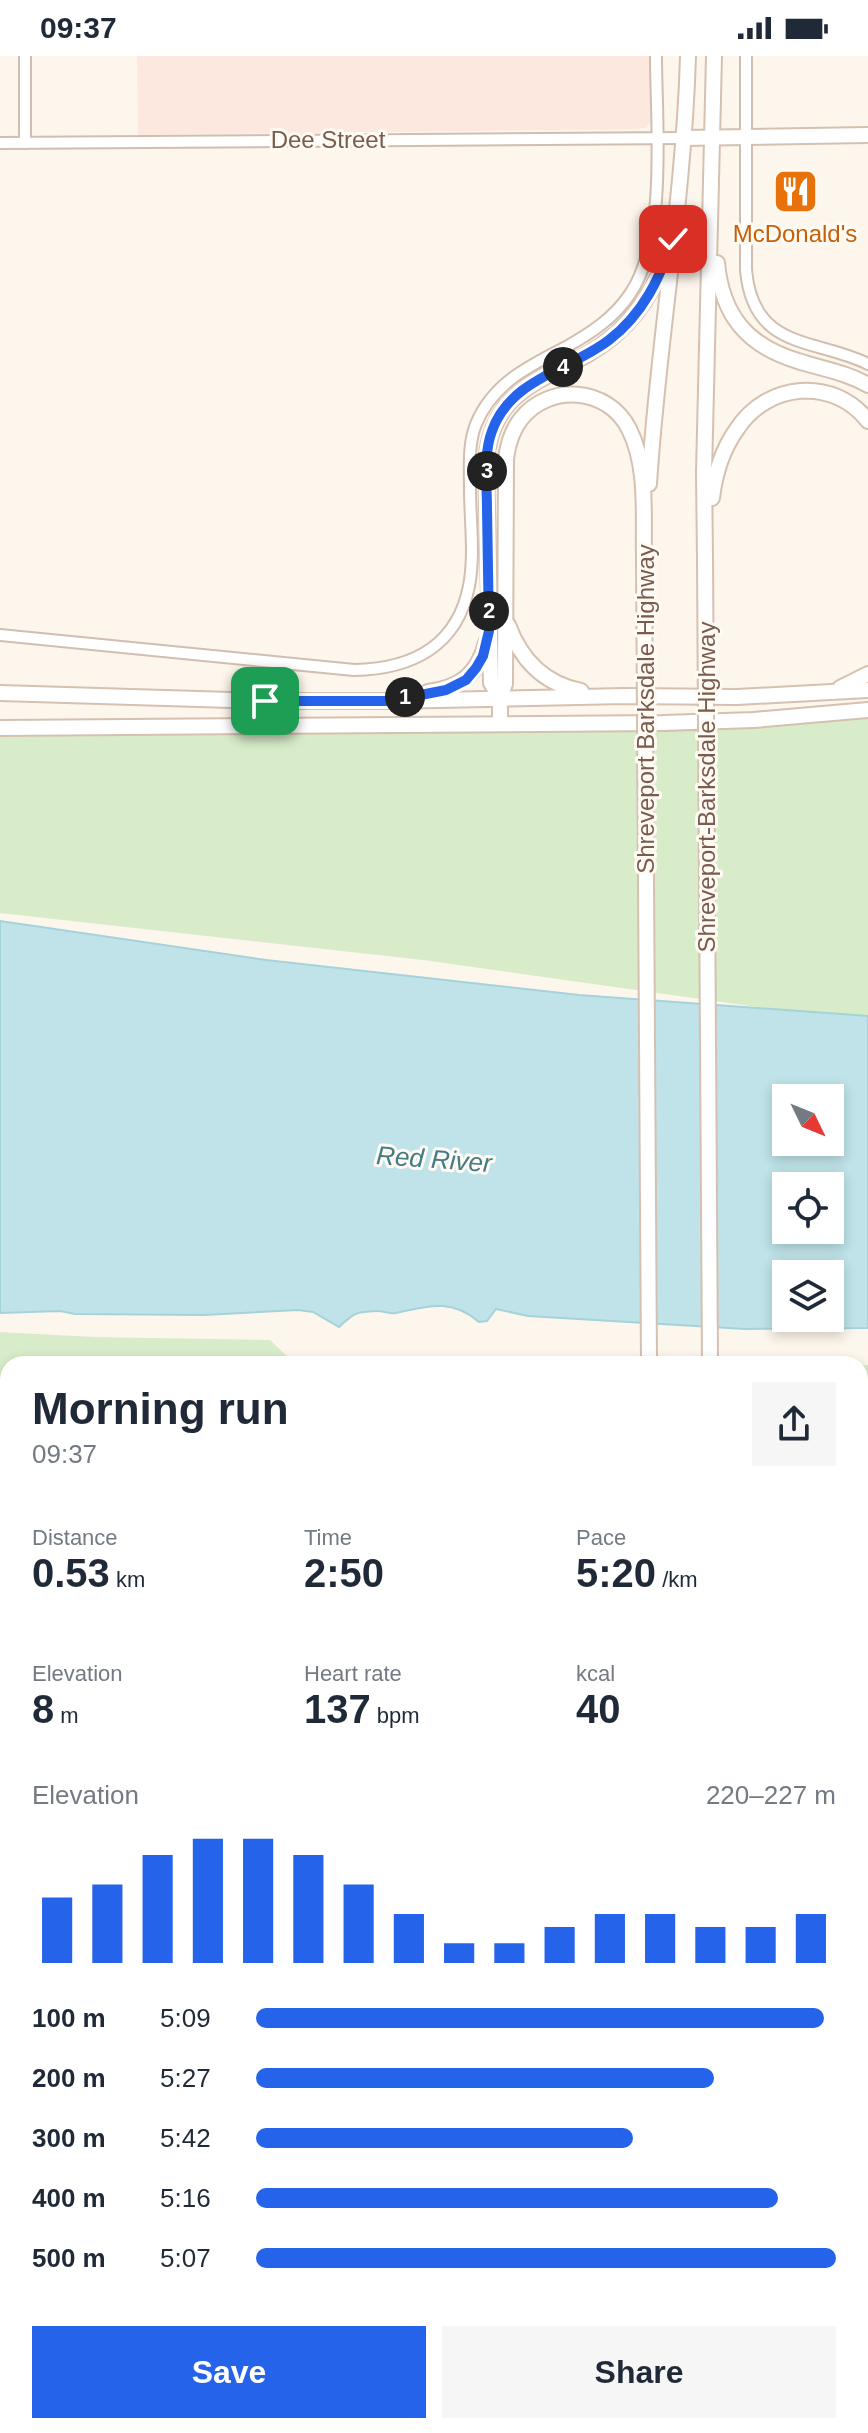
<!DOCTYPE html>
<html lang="en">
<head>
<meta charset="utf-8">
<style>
  :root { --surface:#fff; --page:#f6f6f7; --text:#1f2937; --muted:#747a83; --accent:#2563eb }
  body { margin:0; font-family:Helvetica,sans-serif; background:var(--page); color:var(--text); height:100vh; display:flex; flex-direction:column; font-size:30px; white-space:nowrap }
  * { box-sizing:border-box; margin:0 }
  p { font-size:26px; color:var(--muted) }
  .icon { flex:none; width:44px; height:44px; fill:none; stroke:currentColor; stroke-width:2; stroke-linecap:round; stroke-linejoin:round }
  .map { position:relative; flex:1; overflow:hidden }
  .sheet { position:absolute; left:0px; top:1300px; width:868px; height:1078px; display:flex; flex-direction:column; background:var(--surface); border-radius:24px 24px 0 0; box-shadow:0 4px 12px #0003 }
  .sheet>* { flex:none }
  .needle { width:52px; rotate:133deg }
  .controls { position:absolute; left:772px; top:1028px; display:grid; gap:16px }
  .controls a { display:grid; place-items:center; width:72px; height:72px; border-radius:0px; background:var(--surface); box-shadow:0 4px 12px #0003; font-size:40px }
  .pin { position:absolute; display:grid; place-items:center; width:68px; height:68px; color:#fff; margin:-34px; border-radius:16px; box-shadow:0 4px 12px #0006 }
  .km { position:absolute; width:40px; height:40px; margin:-20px; border-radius:50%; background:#222; color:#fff; font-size:22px; line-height:40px; text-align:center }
  .round { display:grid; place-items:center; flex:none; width:84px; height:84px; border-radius:0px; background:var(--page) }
  .overview { display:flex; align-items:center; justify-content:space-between; height:136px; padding:0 32px }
  h1 { font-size:44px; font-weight:700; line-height:60px }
  .stats { display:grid; grid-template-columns:repeat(3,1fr); gap:12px; height:136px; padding:8px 32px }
  .stats div { display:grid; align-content:center }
  .stats b { font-size:40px; font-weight:700 }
  .stats small { font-size:22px; font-weight:400 }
  .stats p { font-size:22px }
  .chart { height:224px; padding:16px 32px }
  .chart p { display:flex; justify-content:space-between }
  .chart svg { width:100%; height:144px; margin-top:8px; stroke:var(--accent); stroke-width:6 }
  .button { display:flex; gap:16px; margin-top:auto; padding:16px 32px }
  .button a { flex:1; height:92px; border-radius:0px; background:var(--accent); color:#fff; font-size:32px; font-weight:700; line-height:92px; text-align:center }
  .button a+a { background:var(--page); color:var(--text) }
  ul { padding:0 32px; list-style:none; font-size:26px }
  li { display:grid; grid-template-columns:128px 96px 1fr; align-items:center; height:60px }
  li i { height:20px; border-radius:10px; background:var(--accent) }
  .status { display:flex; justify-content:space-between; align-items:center; height:56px; padding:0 40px; background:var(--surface); direction:ltr }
  .status svg { height:22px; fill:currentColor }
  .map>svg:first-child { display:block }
  .residential { fill:#f5e8da }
  .commercial { fill:#fde8e0 }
  .green { fill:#d8ecc9 }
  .water { fill:#bfe3e8; stroke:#a5d3da; stroke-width:2; fill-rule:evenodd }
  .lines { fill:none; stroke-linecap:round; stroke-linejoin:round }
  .street-casing { stroke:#d1beb0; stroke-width:14 }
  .secondary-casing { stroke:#d6c0b0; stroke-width:18 }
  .primary-casing { stroke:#dad1cd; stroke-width:20 }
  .street { stroke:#fff; stroke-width:10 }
  .secondary { stroke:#fff; stroke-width:14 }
  .primary { stroke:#fbd9a5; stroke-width:16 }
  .rail { stroke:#b9a8c9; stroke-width:3; stroke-dasharray:12 8; stroke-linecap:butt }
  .secondary-bridge-casing { stroke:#d6c0b0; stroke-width:18; stroke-linecap:butt }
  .secondary-bridge { stroke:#fff; stroke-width:14 }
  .route-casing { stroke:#fff; stroke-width:16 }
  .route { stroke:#2563eb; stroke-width:10 }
  .labels { text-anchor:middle; stroke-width:6; stroke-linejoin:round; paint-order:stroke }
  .street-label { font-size:24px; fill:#7a5c4d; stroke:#fffaf3 }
  .food-label { font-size:24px; fill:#c56008; stroke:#fffaf3 }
  .water-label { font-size:26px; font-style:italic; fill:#437c86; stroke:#fffaf3 }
</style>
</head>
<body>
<div class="status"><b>09:37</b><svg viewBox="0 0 49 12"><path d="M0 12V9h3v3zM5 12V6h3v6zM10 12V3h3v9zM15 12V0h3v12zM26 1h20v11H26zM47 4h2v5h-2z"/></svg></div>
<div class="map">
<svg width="868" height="2377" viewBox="0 0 868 2377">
  <rect width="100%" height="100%" fill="#fdf6ec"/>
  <path class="residential" d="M8,2305V2370H147L140,2377H0V2321L5,2317Z"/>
  <path class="commercial" d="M137,0H654V64L646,72L633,73L138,79Z"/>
  <g class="green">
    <path d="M868,661V960L772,953L423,904L0,857V677L632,673L805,667Z"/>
    <path d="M0,1276L94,1281L270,1284L295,1308H8V1435H0Z"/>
    <path d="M860,1309H868V1416L860,1417Z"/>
  </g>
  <path class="water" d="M0,865L266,904L579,939L868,960V1272L745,1273L528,1260L496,1253L487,1265L479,1266C452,1242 428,1250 396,1257C390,1258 384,1255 377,1255C356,1256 355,1256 339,1271L313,1256L298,1254L204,1259L75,1258L60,1255L0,1257ZM786,1042H830V1086H786ZM786,1130H830V1174H786ZM786,1218H830V1262H786Z"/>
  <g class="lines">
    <defs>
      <g id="street">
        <path d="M746,0V214C753,295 816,282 868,308"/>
        <path d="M0,87L683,82"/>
        <path d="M25,87V0"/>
        <path d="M0,579L354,614C411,613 457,591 469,530C475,499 470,464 470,433C470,411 468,388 476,368C493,327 529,310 566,291C591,277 614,262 630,238C668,182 656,66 656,0"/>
        <path d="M0,1964L8,1962"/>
        <path d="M860,2177L868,2178"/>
        <path d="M39,2377L45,2370"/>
        <path d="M301,2377H331"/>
        <path d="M610,2377L612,2370"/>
      </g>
      <g id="secondary">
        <path d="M683,82L868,79"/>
        <path d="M717,207C722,259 747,290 798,305C822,313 846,316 868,329"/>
        <path d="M649,428C658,285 684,143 688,0"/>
        <path d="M712,442C715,417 722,394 737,373C767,327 833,320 868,365"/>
        <path d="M705,502L704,417L714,0"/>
        <path d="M508,569C521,604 544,628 581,635"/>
        <path d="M840,632L868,618"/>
        <path d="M428,636C459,632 478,619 486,587"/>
        <path d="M0,637L265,645H390L625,640L737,641L868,634"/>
        <path d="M500,642L491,627L486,408C491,320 565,324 617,277C646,251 661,219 673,183"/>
        <path d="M500,668V642L505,628L506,402C508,388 512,374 521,363C549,327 608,331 629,373C648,410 643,459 644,500"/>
        <path d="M0,672L663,667L754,664L868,654"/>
        <path d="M860,1424H868"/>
        <path d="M0,1442H8"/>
        <path d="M860,1474H868"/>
        <path d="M0,1487H8"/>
        <path d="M860,1847H868"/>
        <path d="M860,1868H868"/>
      </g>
      <g id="primary">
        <path d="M0,2230L8,2232"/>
        <path d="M860,2357L868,2359"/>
        <path d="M582,2370L583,2377"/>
        <path d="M803,2370L843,2377"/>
        <path d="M627,2377L633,2370"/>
      </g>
    </defs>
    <use href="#street" class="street-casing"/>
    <use href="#secondary" class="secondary-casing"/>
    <use href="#primary" class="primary-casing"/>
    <use href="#street" class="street"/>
    <use href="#secondary" class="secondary"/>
    <use href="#primary" class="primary"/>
    <g class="rail">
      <path d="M0,2258L8,2260"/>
      <path d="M660,2370L701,2377"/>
    </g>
    <defs>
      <g id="secondary-bridge">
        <path d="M644,500L649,1308"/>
        <path d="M705,502L710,1308"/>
      </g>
    </defs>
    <use href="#secondary-bridge" class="secondary-bridge-casing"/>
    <use href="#secondary-bridge" class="secondary-bridge"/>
  </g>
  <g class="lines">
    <defs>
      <path id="route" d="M265,645H390L446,634L466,624L476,612L483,600L489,575C488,535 488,494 487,453C487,428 483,399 492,375C510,323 570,314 609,284C643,258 660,222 673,183"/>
    </defs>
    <use href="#route" class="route-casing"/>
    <use href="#route" class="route"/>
  </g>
  <defs>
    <symbol id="restaurant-square" viewBox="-11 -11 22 22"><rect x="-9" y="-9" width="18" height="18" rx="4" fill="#e8710a" stroke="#fffaf3"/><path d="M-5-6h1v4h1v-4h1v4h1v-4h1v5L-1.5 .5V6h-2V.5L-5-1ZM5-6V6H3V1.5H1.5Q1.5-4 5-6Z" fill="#fff"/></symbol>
  </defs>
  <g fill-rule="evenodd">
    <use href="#restaurant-square" x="770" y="110" width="51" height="51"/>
  </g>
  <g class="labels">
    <g class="street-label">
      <text x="328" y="92">Dee Street</text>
      <text transform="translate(646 653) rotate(-90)" y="8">Shreveport Barksdale Highway</text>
      <text transform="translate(707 731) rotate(-90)" y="8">Shreveport-Barksdale Highway</text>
    </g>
    <g class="food-label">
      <text x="795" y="186">McDonald's</text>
    </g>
    <g class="water-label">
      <text transform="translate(434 1103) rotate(4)" y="9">Red River</text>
    </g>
  </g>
</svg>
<div class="controls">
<a><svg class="needle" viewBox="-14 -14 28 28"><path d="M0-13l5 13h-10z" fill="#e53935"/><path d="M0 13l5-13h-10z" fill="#747a83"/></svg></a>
<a><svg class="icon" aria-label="locate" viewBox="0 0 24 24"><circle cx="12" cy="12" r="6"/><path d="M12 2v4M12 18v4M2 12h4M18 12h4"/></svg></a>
<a><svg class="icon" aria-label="layers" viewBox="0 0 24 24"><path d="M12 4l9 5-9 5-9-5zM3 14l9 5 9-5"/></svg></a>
</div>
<div class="pin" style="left:265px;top:645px;background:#1e9e55"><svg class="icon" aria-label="arrive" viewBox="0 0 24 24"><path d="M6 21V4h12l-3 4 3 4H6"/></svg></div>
<div class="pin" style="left:673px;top:183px;background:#d93025"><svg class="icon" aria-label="check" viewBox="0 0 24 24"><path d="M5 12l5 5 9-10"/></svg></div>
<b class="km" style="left:405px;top:641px">1</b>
<b class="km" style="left:489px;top:555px">2</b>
<b class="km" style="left:487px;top:415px">3</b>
<b class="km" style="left:563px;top:311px">4</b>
<section class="sheet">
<div class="overview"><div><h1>Morning run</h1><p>09:37</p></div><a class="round"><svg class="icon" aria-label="share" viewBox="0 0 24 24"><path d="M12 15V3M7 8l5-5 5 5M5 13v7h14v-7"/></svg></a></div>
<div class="stats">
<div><p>Distance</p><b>0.53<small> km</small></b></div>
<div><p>Time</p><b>2:50</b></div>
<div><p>Pace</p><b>5:20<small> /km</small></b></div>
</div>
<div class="stats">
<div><p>Elevation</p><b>8<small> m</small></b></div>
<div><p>Heart rate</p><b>137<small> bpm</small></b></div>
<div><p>kcal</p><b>40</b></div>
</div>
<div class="chart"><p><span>Elevation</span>220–227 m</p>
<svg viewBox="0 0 160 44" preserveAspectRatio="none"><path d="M5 44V24M15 44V20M25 44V11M35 44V6M45 44V6M55 44V11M65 44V20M75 44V29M85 44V38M95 44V38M105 44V33M115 44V29M125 44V29M135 44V33M145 44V33M155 44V29"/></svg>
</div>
<ul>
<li><b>100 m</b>5:09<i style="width:98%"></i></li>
<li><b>200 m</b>5:27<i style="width:79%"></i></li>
<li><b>300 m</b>5:42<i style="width:65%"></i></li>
<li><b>400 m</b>5:16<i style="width:90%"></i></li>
<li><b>500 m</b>5:07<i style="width:100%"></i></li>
</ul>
<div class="button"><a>Save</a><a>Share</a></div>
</section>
</div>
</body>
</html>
